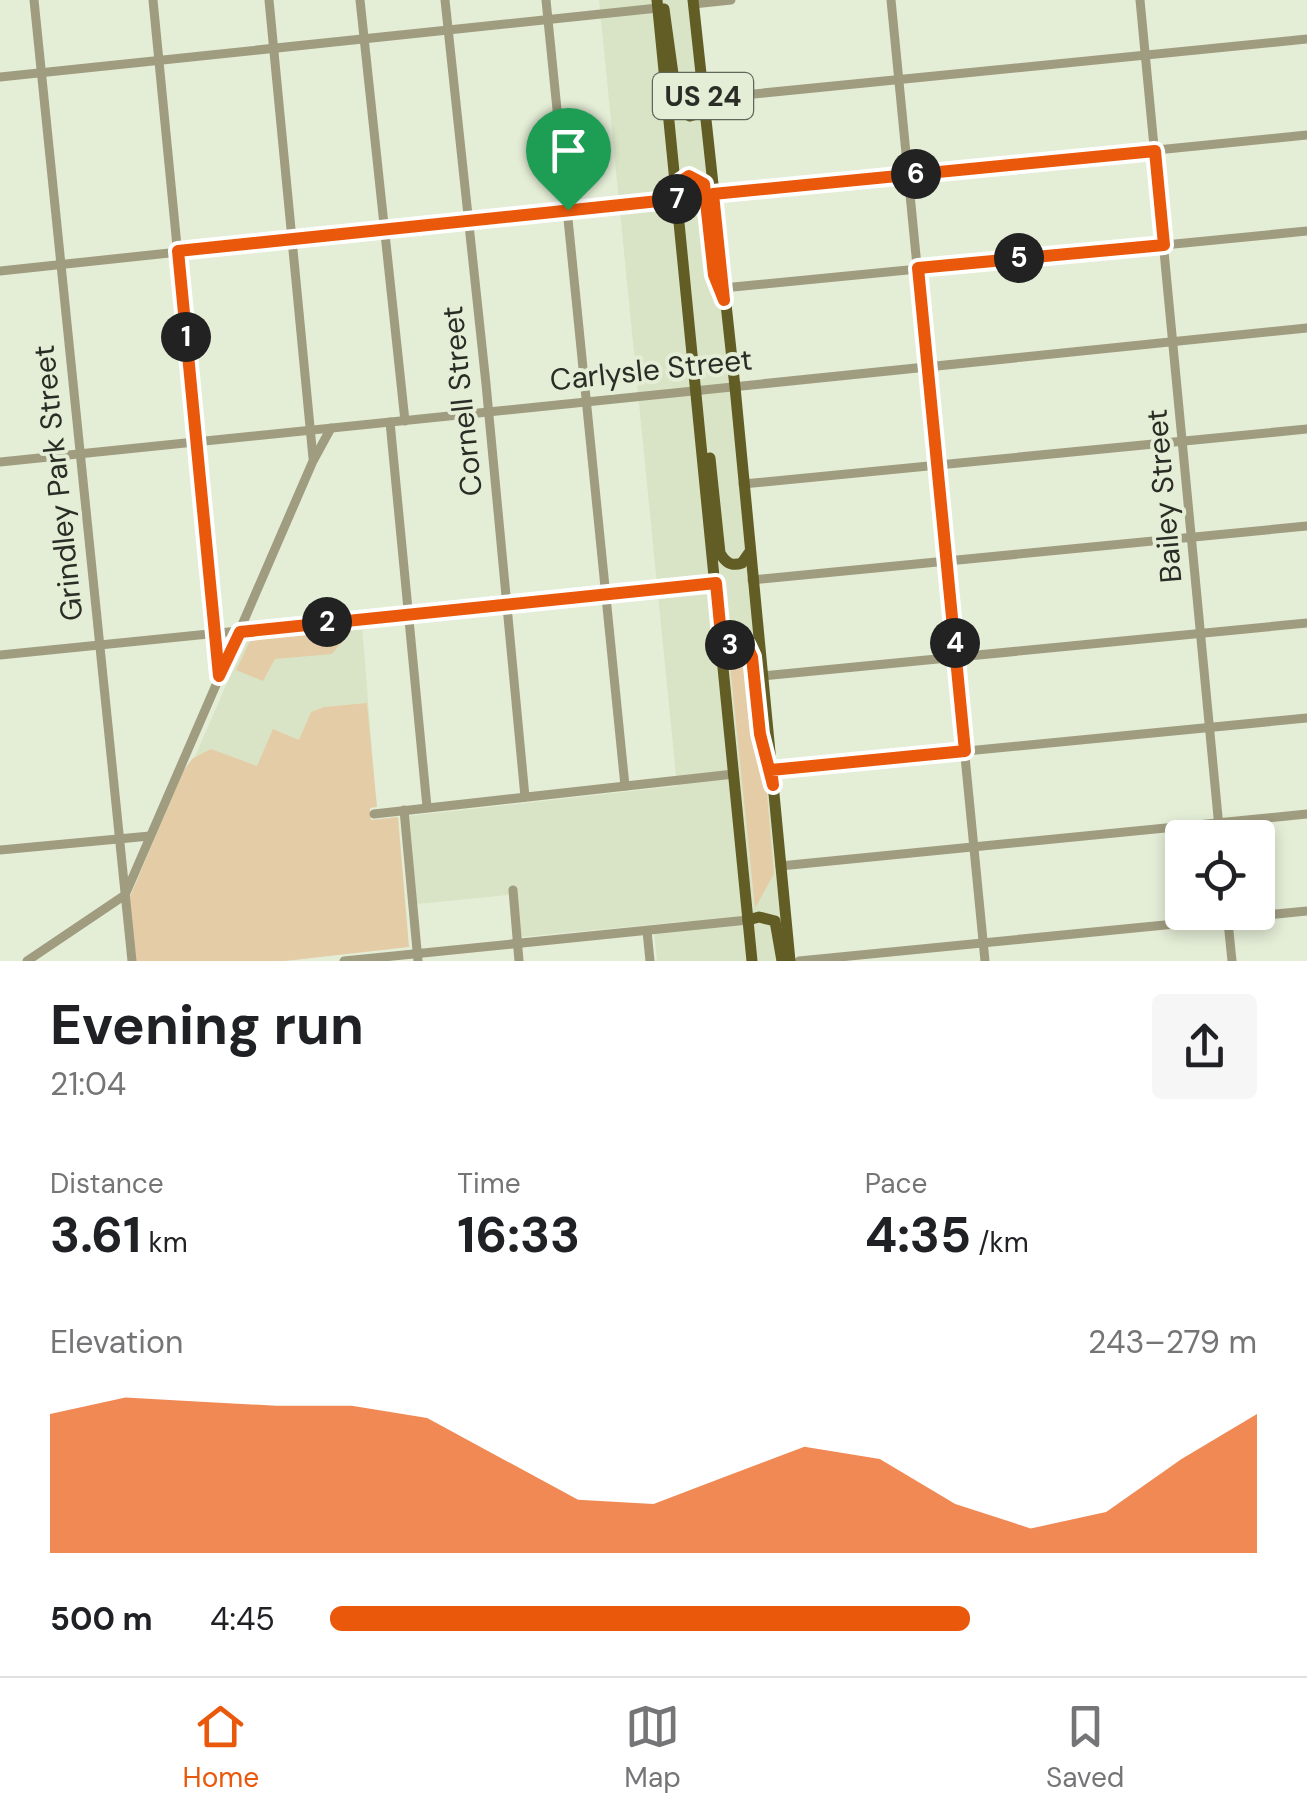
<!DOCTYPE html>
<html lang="en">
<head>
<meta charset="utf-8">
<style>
  :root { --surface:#fff; --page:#f6f6f6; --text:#202124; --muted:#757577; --line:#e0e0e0; --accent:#ea580c }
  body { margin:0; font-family:"DM Sans",sans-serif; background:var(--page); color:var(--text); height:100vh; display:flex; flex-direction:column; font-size:38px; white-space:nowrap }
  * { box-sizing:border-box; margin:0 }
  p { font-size:32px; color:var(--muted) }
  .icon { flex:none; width:55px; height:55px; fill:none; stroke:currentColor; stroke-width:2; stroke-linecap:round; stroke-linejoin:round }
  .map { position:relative; height:961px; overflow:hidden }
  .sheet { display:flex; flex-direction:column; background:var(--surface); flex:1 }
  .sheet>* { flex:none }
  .fabs { position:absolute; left:1165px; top:820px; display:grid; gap:20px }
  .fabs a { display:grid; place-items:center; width:110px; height:110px; border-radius:10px; background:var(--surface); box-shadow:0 5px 15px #0003; font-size:50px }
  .pin { position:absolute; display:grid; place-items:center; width:85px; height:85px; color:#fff; margin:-102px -42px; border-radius:50% 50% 50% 0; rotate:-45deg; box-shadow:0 0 10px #0007 }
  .pin .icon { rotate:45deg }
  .km { position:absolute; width:50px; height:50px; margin:-25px; border-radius:50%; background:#222; color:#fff; font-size:28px; line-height:50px; text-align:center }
  .round { display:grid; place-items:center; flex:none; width:105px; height:105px; border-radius:10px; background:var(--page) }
  .head { display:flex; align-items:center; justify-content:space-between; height:170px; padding:0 50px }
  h1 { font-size:55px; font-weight:700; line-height:75px }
  .metrics { display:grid; grid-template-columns:repeat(3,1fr); gap:15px; height:170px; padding:10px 50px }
  .metrics div { display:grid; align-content:center }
  .metrics b { font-size:50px; font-weight:700 }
  .metrics small { font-size:28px; font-weight:400 }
  .metrics p { font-size:28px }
  .chart { height:280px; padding:20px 50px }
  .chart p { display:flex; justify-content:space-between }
  .chart svg { width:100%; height:180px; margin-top:10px; fill:var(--accent); opacity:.7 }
  ul { padding:0 50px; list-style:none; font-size:32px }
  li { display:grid; grid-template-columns:160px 120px 1fr; align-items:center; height:75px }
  li i { height:25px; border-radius:12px; background:var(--accent) }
  .tabs { display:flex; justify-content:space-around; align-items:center; height:140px; border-top:2px solid var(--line); background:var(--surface); font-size:28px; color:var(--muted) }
  .tabs a { display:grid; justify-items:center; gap:5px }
  .tabs .selected { color:var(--accent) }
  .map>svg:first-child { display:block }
  .built { fill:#d9e4c6 }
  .green { fill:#e4cda6 }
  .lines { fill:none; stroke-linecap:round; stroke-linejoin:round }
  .minor { stroke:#9f9c80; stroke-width:9 }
  .major { stroke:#625c25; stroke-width:11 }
  .route-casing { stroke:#fff; stroke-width:20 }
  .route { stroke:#ea580c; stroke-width:12 }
  .labels { text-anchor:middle; stroke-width:8; stroke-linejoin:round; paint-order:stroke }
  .shield { fill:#e4edd6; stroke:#62675a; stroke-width:2.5 }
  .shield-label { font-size:28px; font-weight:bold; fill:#2a2d25 }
  .street-label { font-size:30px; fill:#2a2d25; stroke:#e4edd6 }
</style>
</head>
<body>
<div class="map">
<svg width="1307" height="961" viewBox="0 0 1307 961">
  <rect width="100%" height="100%" fill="#e4edd6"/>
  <g class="built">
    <path d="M599,0H693L790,961H657L654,930L691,926L690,921L521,937L517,894L417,904L409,816L677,786Z"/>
    <path d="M362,625L375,789L193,761L247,637Z"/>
  </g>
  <g class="green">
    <path d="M353,629L332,654L275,659L263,681L236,670L251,639Z"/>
    <path d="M735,649L746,653L767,794L774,874L755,908L729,655Z"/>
    <path d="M367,703L377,807L370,808L371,820L398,817L409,947L285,961H136L129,899L183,771L193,758L211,749L257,766L273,729L299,740L311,712L324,707Z"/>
  </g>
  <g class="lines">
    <g class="minor">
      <path d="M34,0L132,961"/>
      <path d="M153,0L219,677"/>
      <path d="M269,0L313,458"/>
      <path d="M360,0L405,421"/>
      <path d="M445,0L486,384L525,797"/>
      <path d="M546,0L625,786"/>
      <path d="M891,0L985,961"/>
      <path d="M1140,0L1220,838"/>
      <path d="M693,4L731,0"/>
      <path d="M0,77L658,8"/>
      <path d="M703,99L1307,39"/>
      <path d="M713,194L1307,135"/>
      <path d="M0,271L677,199"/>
      <path d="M723,288L1307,231"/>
      <path d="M390,422L427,807"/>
      <path d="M0,462L1307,328"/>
      <path d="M743,484L1307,429"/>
      <path d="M752,580L1307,526"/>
      <path d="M0,655L716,583"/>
      <path d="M762,676L1307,623"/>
      <path d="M771,770L1307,718"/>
      <path d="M404,810L418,961"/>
      <path d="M374,814L734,774"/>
      <path d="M0,850L150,836"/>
      <path d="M780,866L1307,814"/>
      <path d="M513,890L519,961"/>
      <path d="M1227,912L1232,961"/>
      <path d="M647,931L650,961"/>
      <path d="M27,961L125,895L313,461L331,428"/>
      <path d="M344,961L748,920"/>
      <path d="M799,961L1307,911"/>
    </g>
    <g class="major">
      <path d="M657,0L752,961"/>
      <path d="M693,0L735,387L790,961"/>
      <path d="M664,9L678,110L690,116L697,114L704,105"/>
      <path d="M676,185L683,177H696L704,184L706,200"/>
      <path d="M710,458L720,553C725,562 731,567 742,563L749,553"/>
      <path d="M723,656L731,643H741L750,649L763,752"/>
      <path d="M748,920L759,917L775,921L782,961"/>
    </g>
  </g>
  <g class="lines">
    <defs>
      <path id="route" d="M1155,151L1164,245L918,268L965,751L771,770L773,785L760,734L752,657L747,646L736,642L728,646L723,656L716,583L240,632L219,676L178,251L678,199L676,185L689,176L704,184L714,275L724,300L713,194Z"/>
    </defs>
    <use href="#route" class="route-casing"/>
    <use href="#route" class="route"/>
  </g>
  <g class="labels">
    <rect class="shield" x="653" y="73" width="100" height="46" rx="8"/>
    <g class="shield-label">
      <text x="703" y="106">US 24</text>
    </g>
    <g class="street-label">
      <text transform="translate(651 370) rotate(-6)" y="10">Carlysle Street</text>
      <text transform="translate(462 401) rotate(-96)" y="10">Cornell Street</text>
      <text transform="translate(58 483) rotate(-96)" y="10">Grindley Park Street</text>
      <text transform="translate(1164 496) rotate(-95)" y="10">Bailey Street</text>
    </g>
  </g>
</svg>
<div class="fabs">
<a><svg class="icon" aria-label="locate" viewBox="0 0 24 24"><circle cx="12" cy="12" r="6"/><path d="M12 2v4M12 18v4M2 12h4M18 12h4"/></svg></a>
</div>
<div class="pin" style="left:568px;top:210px;background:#1e9e55"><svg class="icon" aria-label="arrive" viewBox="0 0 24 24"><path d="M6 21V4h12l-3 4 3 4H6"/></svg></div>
<b class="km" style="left:186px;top:337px">1</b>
<b class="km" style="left:327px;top:622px">2</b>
<b class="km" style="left:730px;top:645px">3</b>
<b class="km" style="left:955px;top:643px">4</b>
<b class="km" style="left:1019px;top:258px">5</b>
<b class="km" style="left:916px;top:174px">6</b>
<b class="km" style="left:677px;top:199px">7</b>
</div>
<section class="sheet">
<div class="head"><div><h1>Evening run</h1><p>21:04</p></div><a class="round"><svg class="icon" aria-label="share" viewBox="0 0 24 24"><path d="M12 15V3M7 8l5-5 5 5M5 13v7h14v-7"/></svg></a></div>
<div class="metrics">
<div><p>Distance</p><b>3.61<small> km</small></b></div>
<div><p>Time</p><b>16:33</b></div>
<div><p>Pace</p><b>4:35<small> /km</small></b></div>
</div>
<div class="chart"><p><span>Elevation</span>243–279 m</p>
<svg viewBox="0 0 160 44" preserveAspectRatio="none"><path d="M0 44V10L10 6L20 7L30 8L40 8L50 11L60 21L70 31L80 32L90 25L100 18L110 21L120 32L130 38L140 34L150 21L160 10V44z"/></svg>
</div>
<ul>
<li><b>500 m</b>4:45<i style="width:69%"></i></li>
</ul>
</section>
<nav class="tabs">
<a class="selected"><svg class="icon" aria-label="home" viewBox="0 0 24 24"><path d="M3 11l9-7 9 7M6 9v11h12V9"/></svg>Home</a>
<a><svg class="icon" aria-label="map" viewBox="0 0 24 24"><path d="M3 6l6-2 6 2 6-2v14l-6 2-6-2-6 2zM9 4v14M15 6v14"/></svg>Map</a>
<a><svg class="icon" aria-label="saved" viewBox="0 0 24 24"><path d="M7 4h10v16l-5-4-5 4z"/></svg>Saved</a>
</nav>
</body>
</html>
